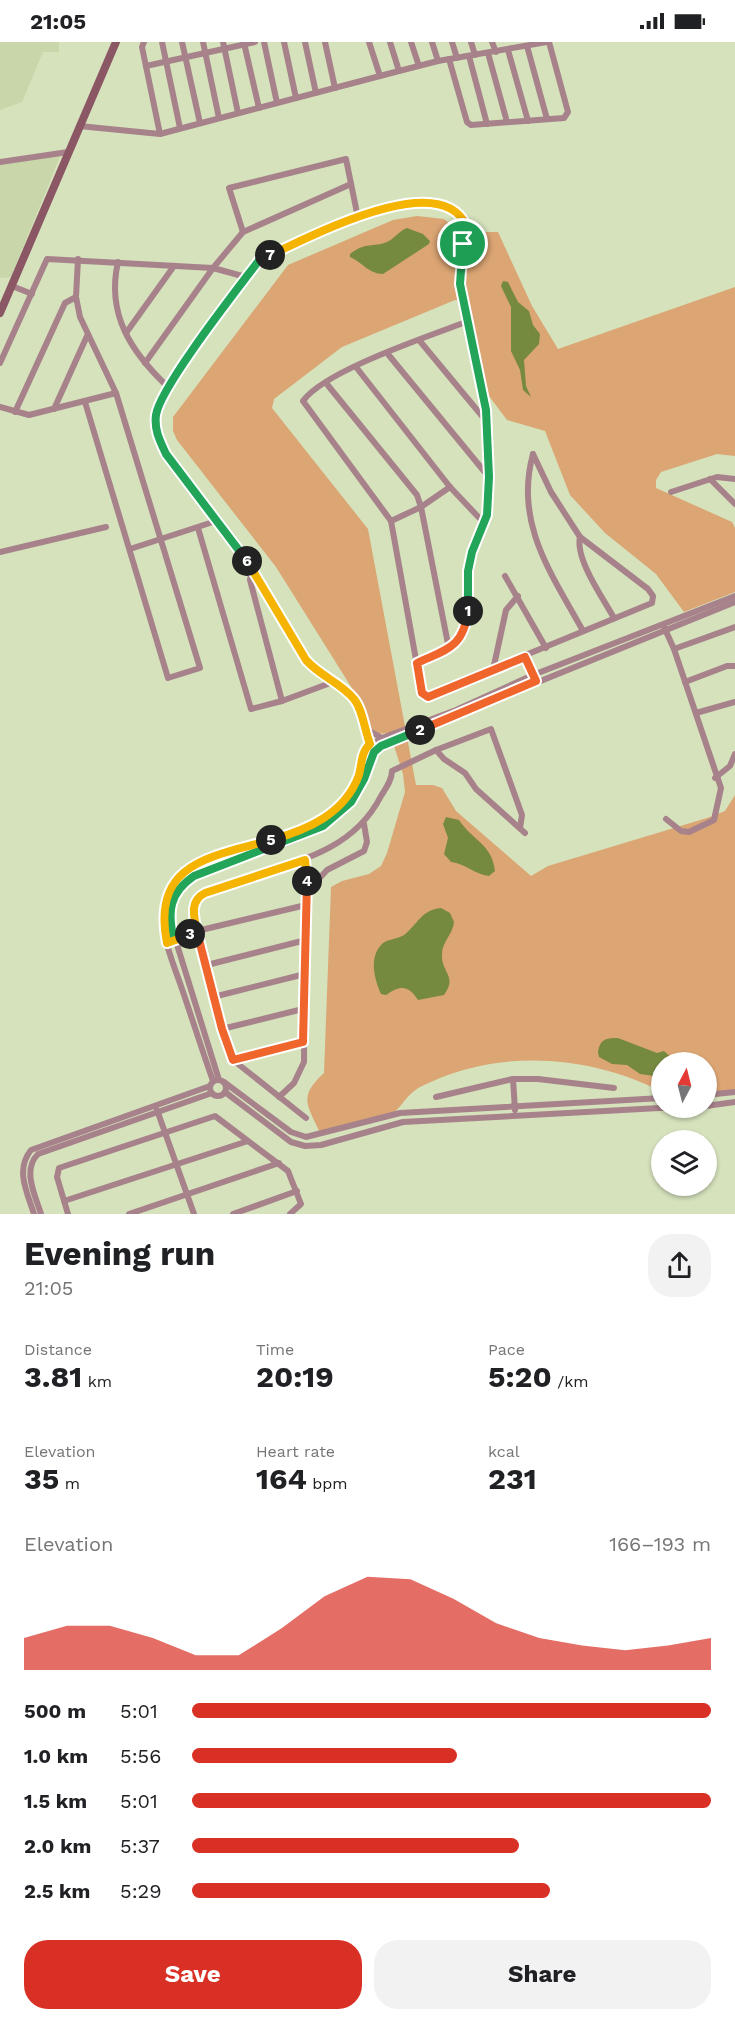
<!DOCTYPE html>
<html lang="en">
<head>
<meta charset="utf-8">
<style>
  :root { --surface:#fff; --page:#f2f2f2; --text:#202124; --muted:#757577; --accent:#d93025 }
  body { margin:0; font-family:"Work Sans",sans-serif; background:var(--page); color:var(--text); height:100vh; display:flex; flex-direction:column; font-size:22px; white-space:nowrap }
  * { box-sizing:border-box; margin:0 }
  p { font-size:20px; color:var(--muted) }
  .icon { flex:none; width:33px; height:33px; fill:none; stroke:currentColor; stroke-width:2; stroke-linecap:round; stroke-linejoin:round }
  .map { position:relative; height:1172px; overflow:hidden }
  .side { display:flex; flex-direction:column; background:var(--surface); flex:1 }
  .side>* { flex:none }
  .needle { width:39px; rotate:7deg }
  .controls { position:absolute; left:651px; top:1010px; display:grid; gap:12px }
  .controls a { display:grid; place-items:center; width:66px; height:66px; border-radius:50%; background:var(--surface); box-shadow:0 2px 4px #0004; font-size:30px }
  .pin { position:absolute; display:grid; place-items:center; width:51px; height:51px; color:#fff; margin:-26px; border:3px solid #fff; border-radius:50%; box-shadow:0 2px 6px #0007 }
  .km { position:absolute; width:30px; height:30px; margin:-15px; border-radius:50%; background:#222; color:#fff; font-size:16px; line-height:30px; text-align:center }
  .round { display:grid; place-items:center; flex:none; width:63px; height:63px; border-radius:24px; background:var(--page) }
  .head { display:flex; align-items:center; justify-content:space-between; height:102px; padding:0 24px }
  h1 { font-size:33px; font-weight:700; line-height:45px }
  .stats { display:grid; grid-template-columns:repeat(3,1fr); gap:9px; height:102px; padding:6px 24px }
  .stats div { display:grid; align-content:center }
  .stats b { font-size:30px; font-weight:700 }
  .stats small { font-size:16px; font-weight:400 }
  .stats p { font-size:16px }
  .chart { height:168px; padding:12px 24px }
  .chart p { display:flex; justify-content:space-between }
  .chart svg { width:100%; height:108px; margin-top:6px; fill:var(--accent); opacity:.7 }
  .button { display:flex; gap:12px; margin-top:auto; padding:12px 24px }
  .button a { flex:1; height:69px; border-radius:24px; background:var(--accent); color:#fff; font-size:24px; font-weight:700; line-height:69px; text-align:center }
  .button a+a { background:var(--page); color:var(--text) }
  ul { padding:0 24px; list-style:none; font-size:20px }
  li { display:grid; grid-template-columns:96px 72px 1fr; align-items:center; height:45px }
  li i { height:15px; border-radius:8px; background:var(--accent) }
  .status { display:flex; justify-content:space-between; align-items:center; height:42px; padding:0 30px; background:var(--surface); direction:ltr }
  .status svg { height:16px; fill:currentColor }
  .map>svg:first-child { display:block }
  .built { fill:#c8d6aa }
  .green { fill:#dca574 }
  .water { fill:#758a3f }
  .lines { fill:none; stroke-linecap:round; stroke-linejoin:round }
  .minor { stroke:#a7828b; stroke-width:6 }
  .secondary { stroke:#8b5764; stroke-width:8 }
  .split-1-casing { stroke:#fff; stroke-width:12 }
  .split-2-casing { stroke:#fff; stroke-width:12 }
  .split-3-casing { stroke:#fff; stroke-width:12 }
  .split-4-casing { stroke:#fff; stroke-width:12 }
  .split-5-casing { stroke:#fff; stroke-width:12 }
  .split-6-casing { stroke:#fff; stroke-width:12 }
  .split-7-casing { stroke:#fff; stroke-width:12 }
  .split-8-casing { stroke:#fff; stroke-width:12 }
  .split-1 { stroke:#22a559; stroke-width:8 }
  .split-2 { stroke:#f0652b; stroke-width:8 }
  .split-3 { stroke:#22a559; stroke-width:8 }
  .split-4 { stroke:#f0652b; stroke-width:8 }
  .split-5 { stroke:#f5b400; stroke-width:8 }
  .split-6 { stroke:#f5b400; stroke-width:8 }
  .split-7 { stroke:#22a559; stroke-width:8 }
  .split-8 { stroke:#f5b400; stroke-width:8 }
</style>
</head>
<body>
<div class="status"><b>21:05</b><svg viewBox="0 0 49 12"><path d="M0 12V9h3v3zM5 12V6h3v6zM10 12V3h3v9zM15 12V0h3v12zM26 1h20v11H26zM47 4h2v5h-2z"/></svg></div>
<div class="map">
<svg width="735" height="1172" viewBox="0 0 735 1172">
  <rect width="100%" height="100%" fill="#d5e2bc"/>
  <g class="built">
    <path d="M0,0H59V10H43L22,60L0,68Z"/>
    <path d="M61,112L11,235L0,236V122Z"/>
  </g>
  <path class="green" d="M417,174L444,177L460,190H498L532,264L558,307L735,245V414L717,412L661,430L656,438V446L732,480L735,486V550L684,570L656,532L605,491L570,453L545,389L507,378L486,350L466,260L455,258L342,305L274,357L272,366L368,487L416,743H433L442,746L456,769L531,834L548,824L707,776L725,769L735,753V1048L707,1052L706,1020H662L661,1049C586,1012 497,1006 420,1045C407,1052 401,1066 391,1073C377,1081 338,1088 321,1093C308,1063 297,1056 324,1031L331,845L342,839L369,832L381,824L387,811L405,750L403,732L390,691L375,692L369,683L360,659L276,525L177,398L173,389V375L288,223L393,178Z"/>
  <g class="water">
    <path d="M407,186L423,192L430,199L429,202L383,232C369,232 362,220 350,215V212C367,199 372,206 387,200C394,197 399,189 407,186Z"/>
    <path d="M503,239L508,240L518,260L529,269L533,283L540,292L539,302L524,318L526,344L531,355L523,348L520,328L511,309V265L501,244Z"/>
    <path d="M446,775L459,778C473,799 492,802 495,829L489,834C474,832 466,822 451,820L444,812L448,796L443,782Z"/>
    <path d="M441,866L450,871L454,880C453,892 442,900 442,912C441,931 458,934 444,953L418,958C409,944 401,942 386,953L381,952C375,938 368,916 382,902C387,897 398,897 404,893C418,882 421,868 441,866Z"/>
    <path d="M618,996L657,1011L664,1009L676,1020H662L661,1035L640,1032L627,1023L612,1022L599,1015L598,1010C600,997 606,996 618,996Z"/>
  </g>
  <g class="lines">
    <g class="minor">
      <path d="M144,0L142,5L160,92"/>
      <path d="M162,0L180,86"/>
      <path d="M182,0L200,81"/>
      <path d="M203,0L219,76"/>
      <path d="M223,0L238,71"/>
      <path d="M264,0L277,61"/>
      <path d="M284,0L296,56"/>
      <path d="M305,0L316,51"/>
      <path d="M325,0L335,46"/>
      <path d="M369,0L380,34"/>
      <path d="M390,0L399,29L438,19L547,0"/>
      <path d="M411,0L419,24"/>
      <path d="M432,0L438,19"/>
      <path d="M452,0L457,16"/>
      <path d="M471,0L475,13"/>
      <path d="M492,0L496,10"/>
      <path d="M244,1L259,66"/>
      <path d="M527,4L547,77"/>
      <path d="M508,8L528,79"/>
      <path d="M488,11L507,80"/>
      <path d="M469,14L487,82"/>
      <path d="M449,17L467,80L471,83L564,76L568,70L549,0"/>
      <path d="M146,24L255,0"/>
      <path d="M79,84L160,92L399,29"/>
      <path d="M0,120L68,110"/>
      <path d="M243,190L229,146L346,117L358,176"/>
      <path d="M78,217L76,255L80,275L116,351L200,626L168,636L85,360"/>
      <path d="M118,220C106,272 131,310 168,345"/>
      <path d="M12,244L32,252"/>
      <path d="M466,280C429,294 324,329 303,359L391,479L422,651L426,654L652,561L653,554L648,547L580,495L551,450L533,412"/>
      <path d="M126,291L174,224"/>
      <path d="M419,298L487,380"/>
      <path d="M387,311L488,434"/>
      <path d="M0,321L47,217L213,226L246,235"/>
      <path d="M145,321L213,226L243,190L351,142"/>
      <path d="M356,325L450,445L485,482"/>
      <path d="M326,341L417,453L421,465L449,607"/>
      <path d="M0,365L29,373L116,351"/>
      <path d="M54,367L87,294"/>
      <path d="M15,370L65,261L76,255"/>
      <path d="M533,412C514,481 551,531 583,589"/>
      <path d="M710,437L735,462"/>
      <path d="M671,450L717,435L735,437"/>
      <path d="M391,479L421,465L450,445"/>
      <path d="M198,486L251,667L282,659L333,640"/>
      <path d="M580,495C575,517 603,556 614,576"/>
      <path d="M130,507L216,479"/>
      <path d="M0,510L106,485"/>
      <path d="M252,526L250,538L282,659"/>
      <path d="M505,534L546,606"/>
      <path d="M664,585L674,607L721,746L714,778L689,790L681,789L666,777"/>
      <path d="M674,607L735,585"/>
      <path d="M525,615L533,634"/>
      <path d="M493,628L506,568L518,554"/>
      <path d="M685,640L727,624H735"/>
      <path d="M696,671L735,660"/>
      <path d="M364,686L382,696"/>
      <path d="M436,708L444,717L465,731L476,747L525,791"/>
      <path d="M374,710C365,694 364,676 357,661C347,642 320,634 306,618L252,526L167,412C153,387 153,369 168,345L260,217L358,176L406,161H437L451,166L466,183L460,242L466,280L486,368L489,463L468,529L466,586L459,601L416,621"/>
      <path d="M715,736L730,724L735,712"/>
      <path d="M307,850L327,828L364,809L367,800L364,782"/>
      <path d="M171,899L197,889L306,863"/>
      <path d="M207,923L306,898"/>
      <path d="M213,955L305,932"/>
      <path d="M222,987L303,967"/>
      <path d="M233,1018L303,1000"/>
      <path d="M513,1037L515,1068"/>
      <path d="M219,1038L170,880C169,858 176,846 194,833C234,819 319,797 345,767C353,758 361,747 365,735C369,722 370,713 381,704L735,560"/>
      <circle cx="218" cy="1046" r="8"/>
      <path d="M213,1039C202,1008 192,976 181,944C174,924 164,900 163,879C158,804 277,806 324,778C356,759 353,733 367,705L382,696L456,668L533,633L735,554"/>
      <path d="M224,1040L291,1090L306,1095L400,1071L662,1056"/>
      <path d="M225,1050L291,1100L305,1104L321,1103L403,1080L678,1065"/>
      <path d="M706,1053L735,1050"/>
      <path d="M279,1055L294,1041L304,1020L305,818"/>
      <path d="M436,1055L513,1037H538L614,1046"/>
      <path d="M706,1064L735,1060"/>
      <path d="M157,1068L194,1172"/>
      <path d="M306,1076L233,1018L222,987L195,881L194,862L198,854C261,822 345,825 381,754C386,746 392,738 392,729L436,708L491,687L522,773L520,786"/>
      <path d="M64,1159L248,1099"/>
      <path d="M34,1172C27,1150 15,1128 31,1108L210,1044"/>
      <path d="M41,1172C35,1153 22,1128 38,1112L212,1051"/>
      <path d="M68,1172L57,1135L59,1126L215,1074L288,1129L301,1162L290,1172"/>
      <path d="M129,1172L279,1121"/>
      <path d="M233,1172L297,1149"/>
    </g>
    <path class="secondary" d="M0,271L116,0"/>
  </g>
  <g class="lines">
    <defs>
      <path id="split-1" d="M463,202L460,242L486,368L489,435L487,473L472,510L468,529V569"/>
      <path id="split-2" d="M420,688L536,639L525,615L428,655L422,651L417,621C447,607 463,606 468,569"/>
      <path id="split-3" d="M190,892L174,898C167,870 169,851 194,834L323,784L351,760L364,737L374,710L381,704L420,688"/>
      <path id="split-4" d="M190,892L197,890L222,987L233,1018L303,1000L307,839"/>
      <path id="split-5" d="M271,798C210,815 151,821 167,901L197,890C194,875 189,859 205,851L305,818L307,839"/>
      <path id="split-6" d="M247,519L306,618C320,634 341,641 354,657C363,668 365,690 370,702C361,710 362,722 359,733C345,772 307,788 271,798"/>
      <path id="split-7" d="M247,519L166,412C160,399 154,388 156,373C160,345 239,245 260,217L270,213"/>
      <path id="split-8" d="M270,213C311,195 438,126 466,183L463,202"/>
    </defs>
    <use href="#split-1" class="split-1-casing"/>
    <use href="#split-2" class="split-2-casing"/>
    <use href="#split-3" class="split-3-casing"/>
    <use href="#split-4" class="split-4-casing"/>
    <use href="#split-5" class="split-5-casing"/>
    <use href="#split-6" class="split-6-casing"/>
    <use href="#split-7" class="split-7-casing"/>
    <use href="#split-8" class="split-8-casing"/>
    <use href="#split-1" class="split-1"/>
    <use href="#split-2" class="split-2"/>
    <use href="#split-3" class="split-3"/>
    <use href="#split-4" class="split-4"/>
    <use href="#split-5" class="split-5"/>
    <use href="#split-6" class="split-6"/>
    <use href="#split-7" class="split-7"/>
    <use href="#split-8" class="split-8"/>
  </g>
</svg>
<div class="controls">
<a><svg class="needle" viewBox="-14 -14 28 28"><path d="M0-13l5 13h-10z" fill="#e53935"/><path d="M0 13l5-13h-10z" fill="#757577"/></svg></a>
<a><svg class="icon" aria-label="layers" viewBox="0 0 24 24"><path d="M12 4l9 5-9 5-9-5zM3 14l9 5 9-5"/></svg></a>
</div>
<div class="pin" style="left:463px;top:202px;background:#1e9e55"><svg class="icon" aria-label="arrive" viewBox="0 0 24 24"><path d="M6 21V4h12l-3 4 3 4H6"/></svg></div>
<b class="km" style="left:468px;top:569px">1</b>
<b class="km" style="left:420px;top:688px">2</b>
<b class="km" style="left:190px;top:892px">3</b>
<b class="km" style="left:307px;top:839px">4</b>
<b class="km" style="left:271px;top:798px">5</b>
<b class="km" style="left:247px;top:519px">6</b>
<b class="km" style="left:270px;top:213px">7</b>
</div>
<section class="side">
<div class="head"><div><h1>Evening run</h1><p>21:05</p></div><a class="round"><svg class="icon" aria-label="share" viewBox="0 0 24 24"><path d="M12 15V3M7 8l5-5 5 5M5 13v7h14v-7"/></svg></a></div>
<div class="stats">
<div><p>Distance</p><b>3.81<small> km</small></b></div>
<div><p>Time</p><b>20:19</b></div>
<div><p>Pace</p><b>5:20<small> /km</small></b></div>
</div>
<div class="stats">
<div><p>Elevation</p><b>35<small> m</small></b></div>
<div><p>Heart rate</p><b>164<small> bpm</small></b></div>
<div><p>kcal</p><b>231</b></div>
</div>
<div class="chart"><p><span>Elevation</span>166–193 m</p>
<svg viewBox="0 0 160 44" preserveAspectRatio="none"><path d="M0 44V31L10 26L20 26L30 31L40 38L50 38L60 27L70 14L80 6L90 7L100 15L110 25L120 31L130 34L140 36L150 34L160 31V44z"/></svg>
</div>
<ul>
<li><b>500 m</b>5:01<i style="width:100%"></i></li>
<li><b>1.0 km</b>5:56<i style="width:51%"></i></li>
<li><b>1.5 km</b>5:01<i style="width:100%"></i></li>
<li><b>2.0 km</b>5:37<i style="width:63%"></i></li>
<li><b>2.5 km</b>5:29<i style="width:69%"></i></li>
</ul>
<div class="button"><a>Save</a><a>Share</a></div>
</section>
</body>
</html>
